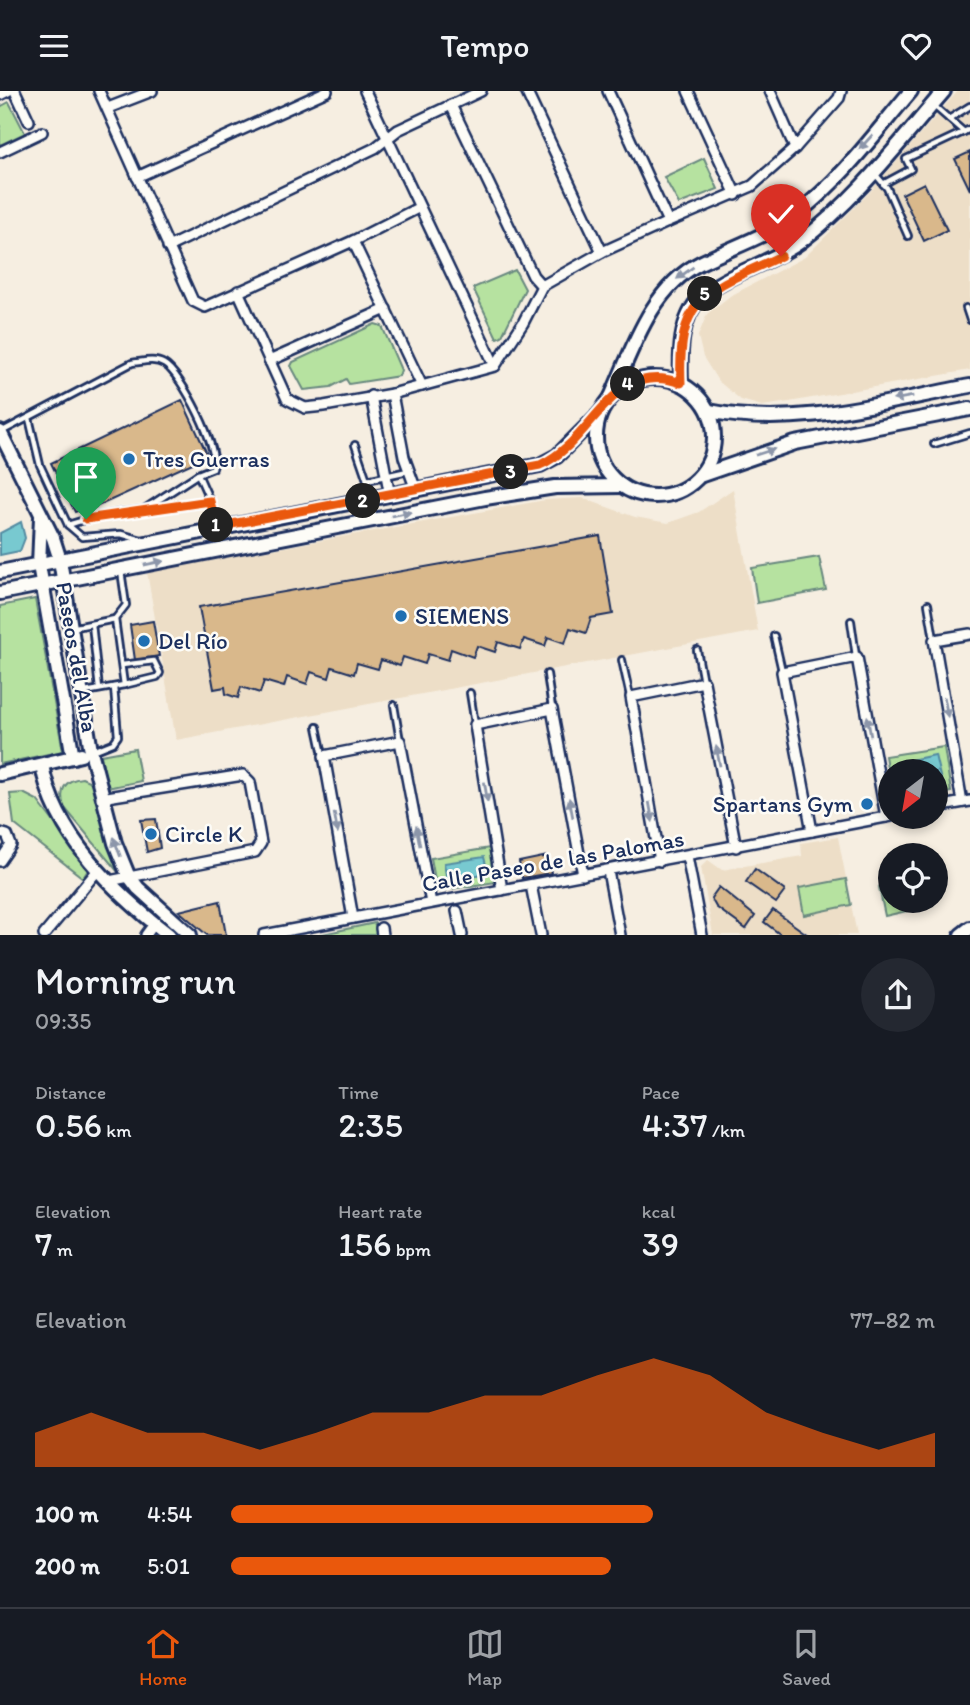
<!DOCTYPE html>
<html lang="en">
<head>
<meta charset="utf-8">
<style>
  :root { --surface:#171b24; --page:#242831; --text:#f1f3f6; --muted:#9ea1a6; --line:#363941; --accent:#ea580c }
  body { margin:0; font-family:Itim,sans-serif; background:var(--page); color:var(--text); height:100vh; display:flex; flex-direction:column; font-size:26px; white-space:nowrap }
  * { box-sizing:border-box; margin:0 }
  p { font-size:23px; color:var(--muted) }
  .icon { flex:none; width:38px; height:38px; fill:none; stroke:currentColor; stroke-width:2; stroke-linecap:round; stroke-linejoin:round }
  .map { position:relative; height:844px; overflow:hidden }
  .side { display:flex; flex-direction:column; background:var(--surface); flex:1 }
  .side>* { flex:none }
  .needle { width:46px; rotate:211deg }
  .fabs { position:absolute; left:878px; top:668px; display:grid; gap:14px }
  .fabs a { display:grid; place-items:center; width:70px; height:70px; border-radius:50%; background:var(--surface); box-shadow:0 4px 10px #0003; font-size:35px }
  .pin { position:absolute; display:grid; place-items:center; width:60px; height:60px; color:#fff; margin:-72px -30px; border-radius:50% 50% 50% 0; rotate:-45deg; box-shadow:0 0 7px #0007 }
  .pin .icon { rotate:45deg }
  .km { position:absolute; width:35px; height:35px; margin:-18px; border-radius:50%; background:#222; color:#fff; font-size:19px; line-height:35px; text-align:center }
  .round { display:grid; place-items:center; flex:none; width:74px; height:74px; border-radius:37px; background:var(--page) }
  .head { display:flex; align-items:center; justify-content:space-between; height:119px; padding:0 35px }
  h1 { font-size:38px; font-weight:600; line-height:52px }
  .stats { display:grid; grid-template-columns:repeat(3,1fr); gap:10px; height:119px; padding:7px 35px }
  .stats div { display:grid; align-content:center }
  .stats b { font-size:35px; font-weight:600 }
  .stats small { font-size:19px; font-weight:400 }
  .stats p { font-size:19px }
  .chart { height:196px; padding:14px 35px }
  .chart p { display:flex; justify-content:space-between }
  .chart svg { width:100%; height:126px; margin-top:7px; fill:var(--accent); opacity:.7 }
  ul { padding:0 35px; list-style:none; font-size:23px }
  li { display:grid; grid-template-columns:112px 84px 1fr; align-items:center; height:52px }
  li i { height:18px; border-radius:9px; background:var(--accent) }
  header { display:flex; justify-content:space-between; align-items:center; height:91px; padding:0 35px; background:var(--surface); font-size:32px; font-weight:600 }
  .dock { display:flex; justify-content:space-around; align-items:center; height:98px; border-top:2px solid var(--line); background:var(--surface); font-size:19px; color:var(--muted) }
  .dock a { display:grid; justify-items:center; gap:4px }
  .dock .current { color:var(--accent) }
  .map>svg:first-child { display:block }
  .built { fill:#eddec7 }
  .green { fill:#b6e2a0; stroke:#68887f; stroke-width:2 }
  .water { fill:#78c9d0; stroke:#538ba2; stroke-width:2 }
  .building { fill:#d9b88b; stroke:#1b2f5e; stroke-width:2 }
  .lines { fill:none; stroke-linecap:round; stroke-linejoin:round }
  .lane-casing { stroke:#1b2f5e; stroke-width:10 }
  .street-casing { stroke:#1b2f5e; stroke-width:14 }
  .secondary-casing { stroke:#1b2f5e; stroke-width:18 }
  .lane { stroke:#fdfcf7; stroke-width:4.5 }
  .street { stroke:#fdfcf7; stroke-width:9 }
  .secondary { stroke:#fdfcf7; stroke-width:12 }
  .oneway { fill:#8c96aa }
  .route-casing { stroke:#fff; stroke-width:14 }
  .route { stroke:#ea580c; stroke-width:9 }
  .poi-dot { fill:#1f6fb2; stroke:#fdfcf7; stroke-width:2.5 }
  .labels { text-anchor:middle; stroke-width:5; stroke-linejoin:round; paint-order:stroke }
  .poi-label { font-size:23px; fill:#1b2f5e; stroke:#fdfcf7; text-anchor:start }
  .street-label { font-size:23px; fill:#1b2f5e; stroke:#fdfcf7 }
</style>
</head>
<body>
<header><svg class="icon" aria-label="menu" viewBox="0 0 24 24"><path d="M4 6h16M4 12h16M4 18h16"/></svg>Tempo<svg class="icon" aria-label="heart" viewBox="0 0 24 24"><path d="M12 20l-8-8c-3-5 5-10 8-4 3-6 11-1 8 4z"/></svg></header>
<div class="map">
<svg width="970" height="844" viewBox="0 0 970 844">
  <rect width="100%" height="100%" fill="#f6eee1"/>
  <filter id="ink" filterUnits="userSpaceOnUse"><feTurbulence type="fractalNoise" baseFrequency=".0143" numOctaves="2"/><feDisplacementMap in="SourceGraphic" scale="14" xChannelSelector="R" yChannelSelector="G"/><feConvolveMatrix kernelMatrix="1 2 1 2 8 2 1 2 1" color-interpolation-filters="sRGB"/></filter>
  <g filter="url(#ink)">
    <g class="built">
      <path d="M958,0H970V279L789,311L762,315L741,309L718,290L703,266L698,245L707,223L730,205L805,166L869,102Z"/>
      <path d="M733,398L758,540L176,649L147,481L545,409L582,407L635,426L668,432L699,421Z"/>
      <path d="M838,746L857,844H713L701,776L708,769L722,779L802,765L801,752Z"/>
    </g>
    <g class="green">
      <path d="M9,11L25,42L0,54V16Z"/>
      <path d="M704,67L718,98L679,113L664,86Z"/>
      <path d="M515,179L525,198L502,245L497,247L473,197Z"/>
      <path d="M375,233L382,235L401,279L399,285L349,293L346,288L331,296L304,299L291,275L293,271Z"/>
      <path d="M819,466L826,499L757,512L752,477Z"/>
      <path d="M35,508L63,660L0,673V515Z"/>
      <path d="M944,656L951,701L936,704V681H891V698L885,665Z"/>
      <path d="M135,658L141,690L107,697L101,664Z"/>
      <path d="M82,687L91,691L103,732L121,773L122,779L118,781L64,716C59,699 64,689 82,687Z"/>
      <path d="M23,702L37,709L85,772L88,779L83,787L14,733L10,703Z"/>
      <path d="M490,757L496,791L437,800L431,767Z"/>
      <path d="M846,788L851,814L804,824L799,797Z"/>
      <path d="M891,794V810H933V814L885,825L879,796Z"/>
      <path d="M375,832L377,844H318Z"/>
    </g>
    <g class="water">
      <path d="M21,431L25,447L20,460L0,464V442Z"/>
      <path d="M935,664L942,694L936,695V681H897L896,672Z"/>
      <path d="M484,766L488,782L447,790L444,772Z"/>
    </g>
    <g class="building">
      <path d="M970,61V99L955,68Z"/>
      <path d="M924,92L947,139L924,150L902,103Z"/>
      <path d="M182,309L208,365L87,420L85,417L75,421L51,372Z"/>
      <path d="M600,445L613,523L591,527L586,542L570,537L565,552L548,546L545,555L524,548L520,558L498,551L495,561L477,555L473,566L451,558L448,569L428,563L425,573L403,566L400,575L381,569L378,578L357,572L354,583L332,576L329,587L311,581L307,593L287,586L284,596L264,590L260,602L241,596L238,607L226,603L225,596L214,598L199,516Z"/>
      <path d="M153,530L159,565L135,569L130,534Z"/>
      <path d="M156,728L160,757L147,761L141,729Z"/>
      <path d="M548,765L551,782L522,787L519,771Z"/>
      <path d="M755,778L785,800L776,812L746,791Z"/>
      <path d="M719,796L755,825L746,838L716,816L711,807Z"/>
      <path d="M220,810L226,844H207L179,820Z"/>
      <path d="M773,819L808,844H781L764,831Z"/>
    </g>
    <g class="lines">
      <defs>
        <g id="lane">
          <path d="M933,14L949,28L970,15"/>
          <path d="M949,28L964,41"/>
          <path d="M876,84L887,97L908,145"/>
          <path d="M883,93L911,78L906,68L970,38"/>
          <path d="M966,217L970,229"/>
          <path d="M29,327L40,374L68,434C114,418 163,419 210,410L216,436"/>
          <path d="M1,341L132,272C142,271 154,267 164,273C181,282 221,360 213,377L198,383L210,410"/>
          <path d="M934,353L970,342"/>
          <path d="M355,354L367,389L408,380"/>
          <path d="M367,389L371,405"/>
          <path d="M146,417L198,383"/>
          <path d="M68,434L82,446L121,443L142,449"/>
          <path d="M928,513L934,548"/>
          <path d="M851,530L856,565"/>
          <path d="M92,533L99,598"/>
          <path d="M71,537L115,528"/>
          <path d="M774,545L782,580"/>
          <path d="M697,559L703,591"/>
          <path d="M622,569L630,605"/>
          <path d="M122,574L154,570L160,582L157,586L124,594"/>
          <path d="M547,583L552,617"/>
          <path d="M85,601L124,594L115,528L126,514L121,480"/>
          <path d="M470,602L475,633"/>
          <path d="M394,614L400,650"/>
          <path d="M317,636L323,664"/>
          <path d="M93,660L113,652L118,645L114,596"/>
        </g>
        <g id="street">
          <path d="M15,0L29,30"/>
          <path d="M99,0L193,210L205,216L353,150L418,117"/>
          <path d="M365,0L495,275"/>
          <path d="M688,0L736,104"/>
          <path d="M770,0L795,57"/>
          <path d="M0,4L8,0"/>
          <path d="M451,14L533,185L542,195"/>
          <path d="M108,17L152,0"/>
          <path d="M0,61L42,41"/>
          <path d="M137,86L327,0"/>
          <path d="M668,131L752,95L795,57L839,7L841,0"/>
          <path d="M353,150L422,295"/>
          <path d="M168,156L375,57L398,39L481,0"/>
          <path d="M602,161L668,131L608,0"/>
          <path d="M238,200L287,308L305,317L324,315L392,303L495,275L523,232L542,195L602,161L526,0"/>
          <path d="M269,270L386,218"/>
          <path d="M392,303L404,366L416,399"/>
          <path d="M371,305L390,405"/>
          <path d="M101,707L243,684L250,691L261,752L255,761L109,790"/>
          <path d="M962,711L934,549L970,543"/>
          <path d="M936,716L970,710"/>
          <path d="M812,740L782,581L857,566L886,726"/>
          <path d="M0,742L7,744L11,754L0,770"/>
          <path d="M687,765L702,844"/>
          <path d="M660,770L631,606L704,591L736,756"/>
          <path d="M608,780L620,844"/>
          <path d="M531,794L541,844"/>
          <path d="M502,799L475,634L552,618L583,784"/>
          <path d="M457,820L462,844"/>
          <path d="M353,827L324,665L400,650L431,812"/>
          <path d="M381,837L382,844"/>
          <path d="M44,844L98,779"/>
          <path d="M146,844L154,833"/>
          <path d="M264,844L891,725"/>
        </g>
        <g id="secondary">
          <circle cx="655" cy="346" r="59"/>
          <path d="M681,292C680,263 679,228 701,206C723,184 772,172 800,151C855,110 899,52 944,0"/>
          <path d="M611,306C632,259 651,197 700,172C735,155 769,145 799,121C842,88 876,41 911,0"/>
          <path d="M709,320C796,338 884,311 970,295"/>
          <path d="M0,341L53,447L60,469L91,660L115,752L128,784L138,797L190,844"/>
          <path d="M702,384L795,352L970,318"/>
          <path d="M41,426L39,474L73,666"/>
          <path d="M0,481L540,374L557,365L601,321"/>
          <path d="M0,502L485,407L555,396L622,395"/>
          <path d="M42,674C54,744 115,802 169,844"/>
          <path d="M0,683L81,664"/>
          <path d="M961,844L970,837"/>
        </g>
      </defs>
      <use href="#lane" class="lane-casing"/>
      <use href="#street" class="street-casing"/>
      <use href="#secondary" class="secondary-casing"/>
      <use href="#lane" class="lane"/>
      <use href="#street" class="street"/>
      <use href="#secondary" class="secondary"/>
    </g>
    <defs><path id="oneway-solid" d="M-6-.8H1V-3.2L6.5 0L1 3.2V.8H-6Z" transform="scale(1.75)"/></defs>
    <g class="oneway">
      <use href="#oneway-solid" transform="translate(866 51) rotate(132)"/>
      <use href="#oneway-solid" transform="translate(685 182) rotate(144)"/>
      <use href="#oneway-solid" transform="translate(903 307) rotate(170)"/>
      <use href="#oneway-solid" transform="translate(765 361) rotate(-18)"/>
      <use href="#oneway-solid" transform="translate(401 423) rotate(-11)"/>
      <use href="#oneway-solid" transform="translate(154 472) rotate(-12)"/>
      <use href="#oneway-solid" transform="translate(946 616) rotate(80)"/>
      <use href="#oneway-solid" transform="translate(869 635) rotate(-100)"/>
      <use href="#oneway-solid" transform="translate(718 665) rotate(-101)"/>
      <use href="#oneway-solid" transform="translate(486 701) rotate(81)"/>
      <use href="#oneway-solid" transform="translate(571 717) rotate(-101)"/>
      <use href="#oneway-solid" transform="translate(651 721) rotate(80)"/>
      <use href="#oneway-solid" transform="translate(336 732) rotate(80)"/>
      <use href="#oneway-solid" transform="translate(418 745) rotate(-101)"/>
      <use href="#oneway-solid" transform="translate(117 756) rotate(-110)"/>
    </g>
  </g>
  <g class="lines" filter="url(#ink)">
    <defs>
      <path id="route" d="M86,428L210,410L216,436L540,374C595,350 610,267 681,292C677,202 709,199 781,165"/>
    </defs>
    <use href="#route" class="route-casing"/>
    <use href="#route" class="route"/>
  </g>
  <g class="poi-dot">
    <circle cx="129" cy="368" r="7"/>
    <circle cx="401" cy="525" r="7"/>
    <circle cx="144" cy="550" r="7"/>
    <circle cx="867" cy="713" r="7"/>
    <circle cx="151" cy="743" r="7"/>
  </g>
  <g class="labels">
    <g class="poi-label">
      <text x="143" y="376">Tres Guerras</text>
      <text x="415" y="533">SIEMENS</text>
      <text x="158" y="558">Del Río</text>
      <text x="853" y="721" text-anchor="end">Spartans Gym</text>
      <text x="165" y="751">Circle K</text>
    </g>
    <g class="street-label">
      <text transform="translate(77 566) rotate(80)" y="8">Paseos del Alba</text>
      <text transform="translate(553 770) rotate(-10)" y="8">Calle Paseo de las Palomas</text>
    </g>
  </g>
</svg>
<div class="fabs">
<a><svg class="needle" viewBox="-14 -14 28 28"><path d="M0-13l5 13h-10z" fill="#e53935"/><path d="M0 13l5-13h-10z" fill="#9ea1a6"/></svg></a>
<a><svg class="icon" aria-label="locate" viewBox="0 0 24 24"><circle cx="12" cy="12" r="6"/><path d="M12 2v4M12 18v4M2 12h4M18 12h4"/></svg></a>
</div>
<div class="pin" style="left:86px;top:428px;background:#1e9e55"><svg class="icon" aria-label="arrive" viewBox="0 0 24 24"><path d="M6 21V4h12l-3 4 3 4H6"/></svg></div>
<div class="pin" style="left:781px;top:165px;background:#d93025"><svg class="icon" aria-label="check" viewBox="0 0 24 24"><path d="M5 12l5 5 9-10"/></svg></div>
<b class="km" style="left:216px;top:434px">1</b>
<b class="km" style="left:363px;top:410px">2</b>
<b class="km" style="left:511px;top:381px">3</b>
<b class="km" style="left:628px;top:293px">4</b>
<b class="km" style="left:705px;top:203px">5</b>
</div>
<section class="side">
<div class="head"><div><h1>Morning run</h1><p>09:35</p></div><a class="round"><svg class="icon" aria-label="share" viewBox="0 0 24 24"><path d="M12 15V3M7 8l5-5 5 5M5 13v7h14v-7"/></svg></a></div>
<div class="stats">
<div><p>Distance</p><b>0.56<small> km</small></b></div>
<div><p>Time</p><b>2:35</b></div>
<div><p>Pace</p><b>4:37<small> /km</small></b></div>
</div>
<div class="stats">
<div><p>Elevation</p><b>7<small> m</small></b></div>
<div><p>Heart rate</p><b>156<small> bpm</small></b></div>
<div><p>kcal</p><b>39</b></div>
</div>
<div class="chart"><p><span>Elevation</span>77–82 m</p>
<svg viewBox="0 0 160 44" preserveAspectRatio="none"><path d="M0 44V32L10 25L20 32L30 32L40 38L50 32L60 25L70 25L80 19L90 19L100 12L110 6L120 12L130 25L140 32L150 38L160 32V44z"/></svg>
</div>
<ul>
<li><b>100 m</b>4:54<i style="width:60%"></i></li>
<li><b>200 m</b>5:01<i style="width:54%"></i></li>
</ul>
</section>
<nav class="dock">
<a class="current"><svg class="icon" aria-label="home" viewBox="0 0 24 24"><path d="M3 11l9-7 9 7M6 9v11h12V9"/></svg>Home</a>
<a><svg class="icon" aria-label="map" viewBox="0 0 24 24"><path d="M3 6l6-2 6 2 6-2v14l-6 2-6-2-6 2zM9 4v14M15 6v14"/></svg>Map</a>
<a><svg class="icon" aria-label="saved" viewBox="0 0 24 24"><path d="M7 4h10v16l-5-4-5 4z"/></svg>Saved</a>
</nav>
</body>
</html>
